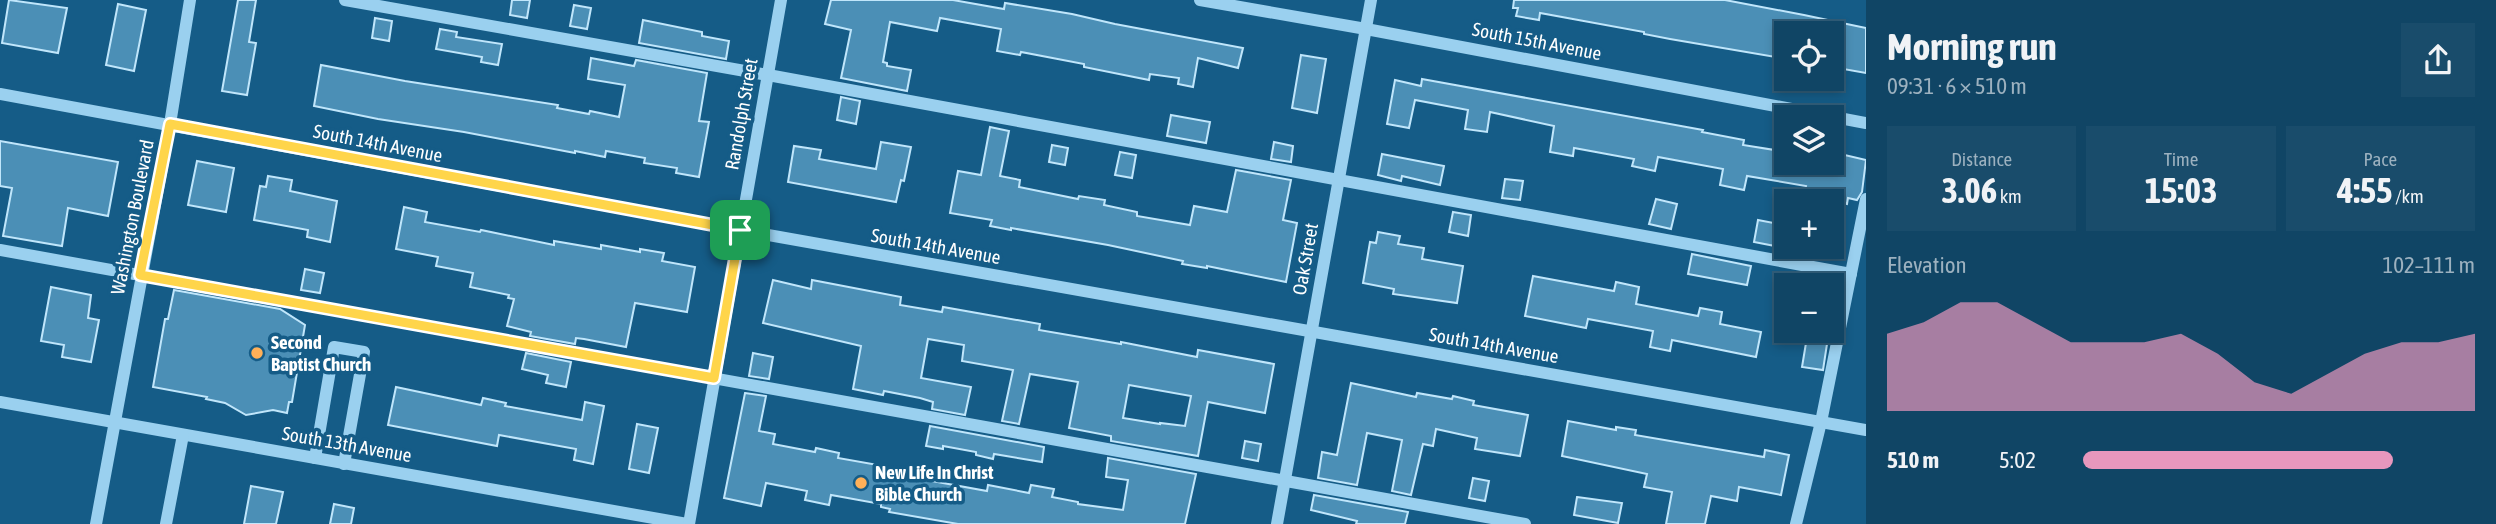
<!DOCTYPE html>
<html lang="en">
<head>
<meta charset="utf-8">
<style>
  :root { --surface:#104565; --page:#194c6b; --text:#f1f3f6; --muted:#9cb1bf; --line:#305d79; --accent:#e797bd }
  body { margin:0; font-family:"Asap Condensed",sans-serif; background:var(--page); color:var(--text); height:100vh; display:flex; flex-direction:column; font-size:26px; white-space:nowrap }
  * { box-sizing:border-box; margin:0 }
  p { font-size:23px; color:var(--muted) }
  .icon { flex:none; width:38px; height:38px; fill:none; stroke:currentColor; stroke-width:2; stroke-linecap:round; stroke-linejoin:round }
  .map { position:relative; flex:1; overflow:hidden }
  .side { display:flex; flex-direction:column; background:var(--surface); width:630px }
  .side>* { flex:none }
  .tools { position:absolute; left:1774px; top:21px; display:grid; gap:14px }
  .tools a { display:grid; place-items:center; width:70px; height:70px; border-radius:0px; background:var(--surface); box-shadow:0 4px 10px #0003,0 0 0 2px var(--line); font-size:35px }
  .pin { position:absolute; display:grid; place-items:center; width:60px; height:60px; color:#fff; margin:-30px; border-radius:14px; box-shadow:0 4px 10px #0006 }
  .round { display:grid; place-items:center; flex:none; width:74px; height:74px; border-radius:0px; background:var(--page) }
  .overview { display:flex; align-items:center; justify-content:space-between; height:119px; padding:0 21px }
  h1 { font-size:38px; font-weight:700; line-height:52px }
  .metrics { display:grid; grid-template-columns:repeat(3,1fr); gap:10px; height:119px; padding:7px 21px }
  .metrics div { display:grid; align-content:center; border-radius:0px; background:var(--page); text-align:center }
  .metrics b { font-size:35px; font-weight:700 }
  .metrics small { font-size:19px; font-weight:400 }
  .metrics p { font-size:19px }
  .chart { height:196px; padding:14px 21px }
  .chart p { display:flex; justify-content:space-between }
  .chart svg { width:100%; height:126px; margin-top:7px; fill:var(--accent); opacity:.7 }
  ul { padding:0 21px; list-style:none; font-size:23px }
  li { display:grid; grid-template-columns:112px 84px 1fr; align-items:center; height:52px }
  li i { height:18px; border-radius:9px; background:var(--accent) }
  main { display:flex; flex:1; min-height:0 }
  .map>svg:first-child { display:block }
  .building { fill:#4b8fb6; stroke:#c0e6fb; stroke-width:2; fill-rule:evenodd }
  .lines { fill:none; stroke-linecap:round; stroke-linejoin:round }
  .minor { stroke:#9ad0ef; stroke-width:12 }
  .route-casing { stroke:#fff; stroke-width:14 }
  .route { stroke:#ffd54a; stroke-width:9 }
  .poi-dot { fill:#ffb058; stroke:#155c87; stroke-width:2.5 }
  .labels { text-anchor:middle; stroke-width:7; stroke-linejoin:round; paint-order:stroke }
  .street-label { font-size:19px; fill:#fff; stroke:#155c87 }
  .poi-label { font-size:19px; font-weight:bold; fill:#fff; stroke:#155c87; text-anchor:start }
</style>
</head>
<body>
<main>
<div class="map">
<svg width="1866" height="524" viewBox="0 0 1866 524">
  <rect width="100%" height="100%" fill="#155c87"/>
  <g class="building">
    <path d="M9,0L67,8L58,53L2,43Z"/>
    <path d="M238,0H256L249,42L256,43L247,95L222,91Z"/>
    <path d="M512,0H530L527,18L510,15Z"/>
    <path d="M831,0H953L1004,9L1005,3L1072,14L1115,24L1243,48L1238,68L1198,58L1193,87L1178,84L1179,78L1150,74L1149,80L1084,67V64L1021,52L1020,55L997,51L1001,29L940,18L937,31L890,22L883,62L887,63V66L911,70L907,91L841,78L851,30L825,24Z"/>
    <path d="M1514,0H1725L1804,15L1866,28V73L1832,67V33H1787V59L1670,39L1644,34V32L1540,13L1539,20L1516,16L1518,8H1513Z"/>
    <path d="M118,4L146,10L134,71L106,65Z"/>
    <path d="M574,5L591,8L587,29L570,26Z"/>
    <path d="M375,18L392,21L389,41L372,38Z"/>
    <path d="M643,20L702,32V36L729,41L726,59L639,43Z"/>
    <path d="M440,29L457,32L456,37L502,44L498,65L481,62L482,57L436,49Z"/>
    <path d="M1301,55L1326,59L1317,113L1292,108Z"/>
    <path d="M591,58L634,66L636,60L707,73L699,121L709,122L699,177L676,173L677,168L644,163L645,158L606,151L605,157L575,151V153L464,132L378,119L314,106L321,65L405,81L558,105L557,108L589,114L590,111L619,117L625,85L588,79Z"/>
    <path d="M1422,79L1703,130L1702,132L1744,140L1743,145L1787,152V163H1832V152L1866,160L1862,192L1857,200L1848,198L1847,204L1834,201H1803L1806,186L1747,176L1744,190L1720,185L1723,169L1658,157L1655,171L1632,166L1634,159L1574,148L1573,156L1550,152L1554,126L1490,112L1487,132L1465,129L1468,110L1415,100L1409,128L1387,124L1395,80L1421,86Z"/>
    <path d="M841,97L860,101L856,124L837,120Z"/>
    <path d="M1171,115L1210,122L1206,143L1167,136Z"/>
    <path d="M990,127L1009,131L1000,176L1020,180L1019,187L1078,199L1079,196L1105,200L1104,205L1137,212V216L1190,225L1194,206L1227,212L1236,170L1291,180L1283,220L1297,223L1286,282L1207,266V268L1182,264L1183,261L1108,245L1011,228V230L990,226L992,220L950,213L958,171L981,175Z"/>
    <path d="M0,141L118,162L108,216L68,208L62,246L3,236L12,188L0,186Z"/>
    <path d="M881,142L911,147L904,181L901,180L896,202L788,182L794,146L821,150L819,159L876,169Z"/>
    <path d="M1274,142L1293,146L1291,162L1271,159Z"/>
    <path d="M1052,145L1068,148L1065,165L1049,162Z"/>
    <path d="M1120,152L1136,155L1132,178L1115,175Z"/>
    <path d="M1382,154L1444,166L1440,185L1402,176L1401,181L1378,175Z"/>
    <path d="M197,161L234,168L226,212L188,205Z"/>
    <path d="M268,176L292,180L290,191L337,201L330,242L307,237L308,230L254,220L260,186L266,187Z"/>
    <path d="M1505,179L1523,181L1520,200L1502,198Z"/>
    <path d="M1656,199L1677,204L1671,229L1649,224Z"/>
    <path d="M404,207L427,212L425,222L480,232L481,230L554,245V241L601,249V245L640,252V249L664,253L662,261L695,267L687,312L635,303L626,347L584,339L576,338L575,344L530,336L531,332L507,326L514,299L508,298L509,295L470,287L473,273L436,266L438,257L396,249Z"/>
    <path d="M1453,212L1471,215L1468,236L1449,232Z"/>
    <path d="M1758,220L1779,224L1775,246L1754,242Z"/>
    <path d="M1378,232L1400,236L1398,244L1424,248L1422,259L1463,266L1457,303L1393,294L1394,289L1363,283L1370,242L1376,243Z"/>
    <path d="M1692,254L1751,266L1747,285L1688,274Z"/>
    <path d="M305,269L324,273L320,293L301,290Z"/>
    <path d="M1533,276L1614,291L1616,282L1639,287L1636,304L1698,316L1700,308L1722,312L1720,324L1761,332L1756,357L1672,340L1670,351L1650,347L1653,331L1588,319L1586,328L1525,316Z"/>
    <path d="M773,280L811,289L812,280L901,297L900,305L942,312L943,307L1040,324L1039,330L1121,344V342L1197,357L1198,350L1274,364L1265,413L1208,402L1198,456L1111,441V436L1069,428L1078,382L1030,374L1019,424L1002,421L1013,370L962,361L964,345L928,339L921,378L971,387L965,415L932,409L933,402L920,398L884,391L883,395L853,389L861,346L763,323ZM1129,385L1191,396L1185,426L1160,423V424L1123,418Z"/>
    <path d="M51,287L91,295L88,318L99,320L91,362L62,357L64,345L41,341Z"/>
    <path d="M174,290L280,309L305,325L292,402H289L287,413L273,410L246,415L225,403L206,399L207,397L153,387L165,319H168Z"/>
    <path d="M1808,331H1829L1823,370L1802,367Z"/>
    <path d="M526,353L571,362L566,387L546,383L548,375L522,369Z"/>
    <path d="M753,353L773,357L769,379L749,376Z"/>
    <path d="M1351,383L1416,397L1417,393L1452,399L1453,396L1474,401L1473,405L1528,415L1520,456L1475,449L1477,438L1436,429L1433,446L1423,444L1411,495L1392,491L1402,440L1367,433L1357,485L1318,478L1322,452L1337,455Z"/>
    <path d="M396,387L481,405L483,398L506,403L505,406L582,420L585,402L604,406L593,464L574,460L576,449L499,435L497,446L388,425Z"/>
    <path d="M745,393L766,396L759,431L775,434L773,444L815,452L816,448L839,453L838,458L878,465L877,471L987,491L988,485L1029,493L1031,485L1054,489L1052,497L1078,502V504L1123,510L1128,480L1106,477L1108,458L1196,474L1185,524H958L889,512L890,509L881,507V504L831,495L829,505L805,500L807,491L766,483L761,506L724,498Z"/>
    <path d="M1568,421L1616,430V427L1636,430L1635,435L1764,457L1765,450L1789,455L1781,495L1739,487L1737,501L1711,496L1705,524H1666L1672,492L1644,487L1647,474L1562,456Z"/>
    <path d="M637,424L658,428L649,473L629,469Z"/>
    <path d="M930,426L1044,447L1042,462L994,454L993,459L976,455V452L943,446V449L926,446Z"/>
    <path d="M1245,441L1261,444L1258,461L1242,458Z"/>
    <path d="M1473,478L1489,481L1485,501L1469,498Z"/>
    <path d="M251,486L283,492L276,524H244Z"/>
    <path d="M1314,495L1408,512L1405,524H1356L1357,521L1311,510Z"/>
    <path d="M1577,497L1622,503L1618,523L1574,515Z"/>
    <path d="M334,504L354,508L351,524H330Z"/>
  </g>
  <g class="lines">
    <g class="minor">
      <path d="M345,0L768,75L1851,274"/>
      <path d="M1200,0L1366,29L1866,123"/>
      <path d="M0,94L740,230L1866,430"/>
      <path d="M0,250L1525,524"/>
      <path d="M0,402L687,524"/>
      <path d="M315,458L334,347L364,352L344,464"/>
      <path d="M96,524L170,124L190,0"/>
      <path d="M166,524L183,435"/>
      <path d="M689,524L781,0"/>
      <path d="M1277,524L1371,0"/>
      <path d="M1796,524L1821,422L1866,199"/>
    </g>
  </g>
  <g class="lines">
    <defs>
      <path id="route" d="M170,124L740,230L714,378L140,275Z"/>
    </defs>
    <use href="#route" class="route-casing"/>
    <use href="#route" class="route"/>
  </g>
  <g class="poi-dot">
    <circle cx="257" cy="353" r="7"/>
    <circle cx="861" cy="483" r="7"/>
  </g>
  <g class="labels">
    <g class="street-label">
      <text transform="translate(1537 41) rotate(11)" y="7">South 15th Avenue</text>
      <text transform="translate(741 114) rotate(-80)" y="7">Randolph Street</text>
      <text transform="translate(378 143) rotate(11)" y="7">South 14th Avenue</text>
      <text transform="translate(132 217) rotate(-79)" y="7">Washington Boulevard</text>
      <text transform="translate(936 246) rotate(10)" y="7">South 14th Avenue</text>
      <text transform="translate(1305 259) rotate(-80)" y="7">Oak Street</text>
      <text transform="translate(1494 345) rotate(10)" y="7">South 14th Avenue</text>
      <text transform="translate(347 444) rotate(10)" y="7">South 13th Avenue</text>
    </g>
    <g class="poi-label">
      <text x="271" y="349">Second<tspan x="271" dy="22">Baptist Church</tspan></text>
      <text x="875" y="479">New Life In Christ<tspan x="875" dy="22">Bible Church</tspan></text>
    </g>
  </g>
</svg>
<div class="tools">
<a><svg class="icon" aria-label="locate" viewBox="0 0 24 24"><circle cx="12" cy="12" r="6"/><path d="M12 2v4M12 18v4M2 12h4M18 12h4"/></svg></a>
<a><svg class="icon" aria-label="layers" viewBox="0 0 24 24"><path d="M12 4l9 5-9 5-9-5zM3 14l9 5 9-5"/></svg></a>
<a>+</a>
<a>−</a>
</div>
<div class="pin" style="left:740px;top:230px;background:#1e9e55"><svg class="icon" aria-label="arrive" viewBox="0 0 24 24"><path d="M6 21V4h12l-3 4 3 4H6"/></svg></div>
</div>
<section class="side">
<div class="overview"><div><h1>Morning run</h1><p>09:31 · 6 × 510 m</p></div><a class="round"><svg class="icon" aria-label="share" viewBox="0 0 24 24"><path d="M12 15V3M7 8l5-5 5 5M5 13v7h14v-7"/></svg></a></div>
<div class="metrics">
<div><p>Distance</p><b>3.06<small> km</small></b></div>
<div><p>Time</p><b>15:03</b></div>
<div><p>Pace</p><b>4:55<small> /km</small></b></div>
</div>
<div class="chart"><p><span>Elevation</span>102–111 m</p>
<svg viewBox="0 0 160 44" preserveAspectRatio="none"><path d="M0 44V17L10 13L20 6L30 6L40 13L50 20L60 20L70 20L80 17L90 24L100 34L110 38L120 31L130 24L140 20L150 20L160 17V44z"/></svg>
</div>
<ul>
<li><b>510 m</b>5:02<i style="width:79%"></i></li>
</ul>
</section>
</main>
</body>
</html>
